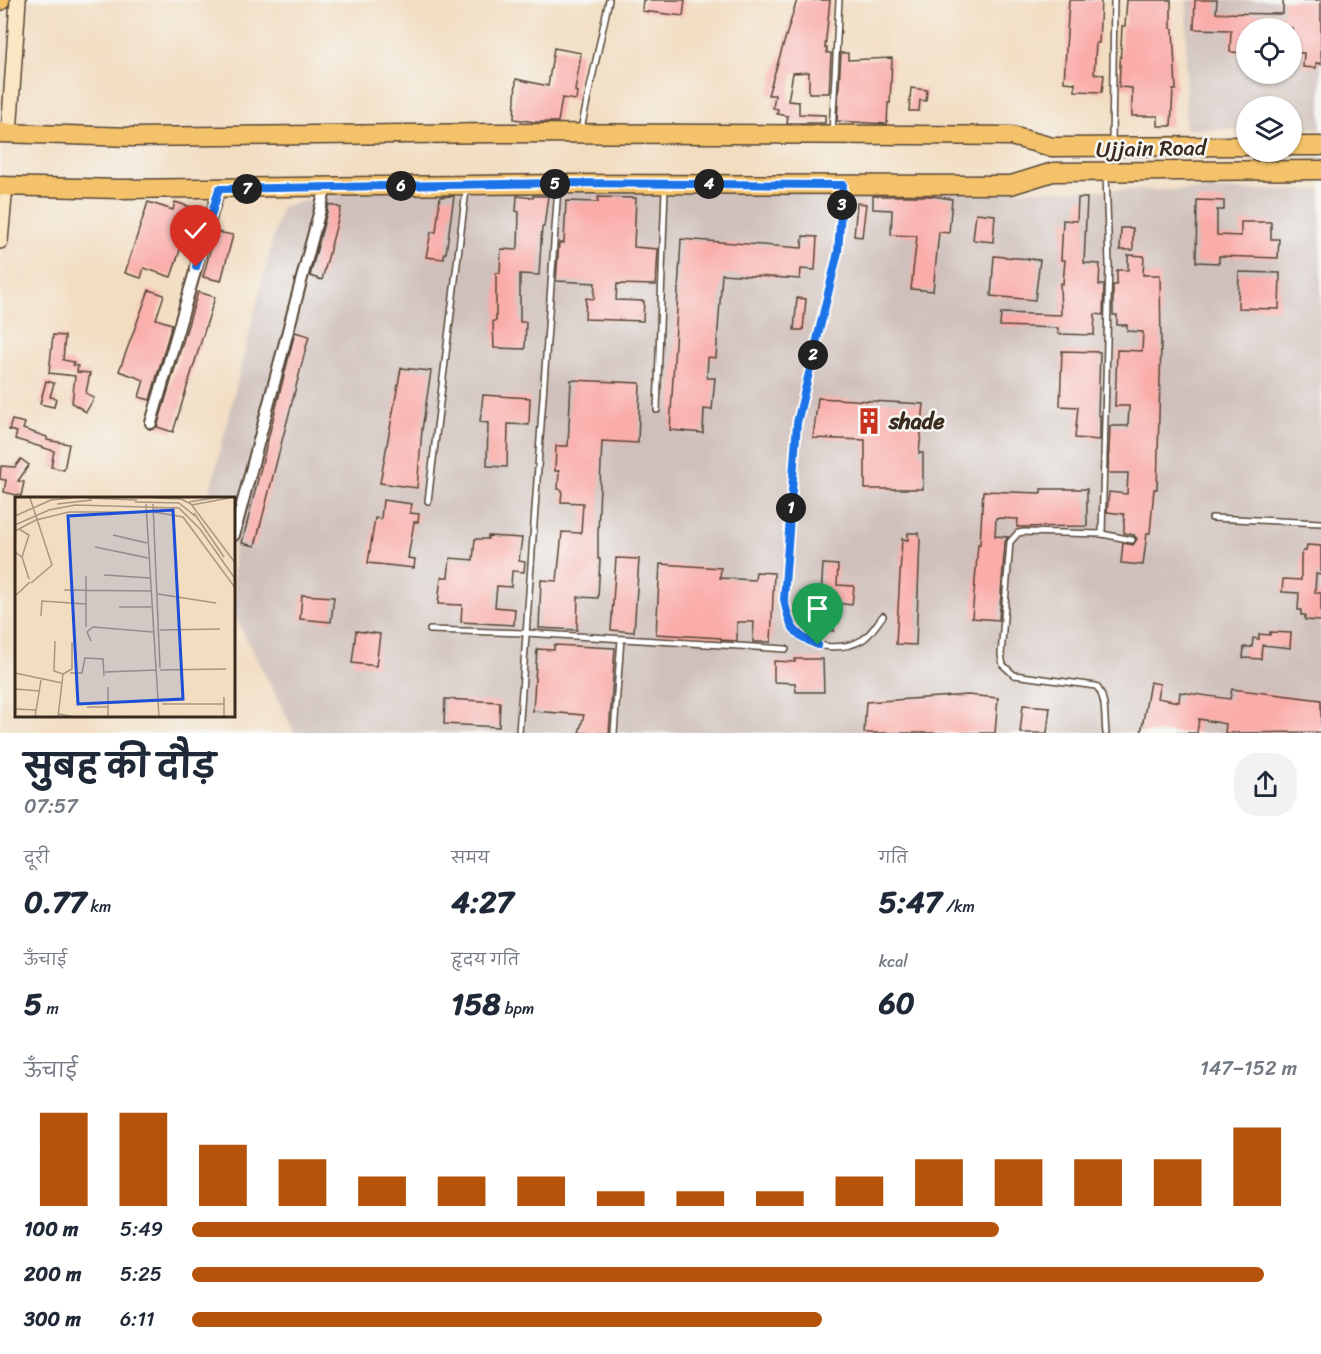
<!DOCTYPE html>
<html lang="hi">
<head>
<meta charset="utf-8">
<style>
  :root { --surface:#fff; --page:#f2f2f3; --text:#1f2937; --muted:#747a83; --accent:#b45309 }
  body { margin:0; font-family:Sriracha,"Playpen Sans Deva",sans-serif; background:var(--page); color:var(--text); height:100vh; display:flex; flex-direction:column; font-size:22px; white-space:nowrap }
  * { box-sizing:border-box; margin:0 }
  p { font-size:20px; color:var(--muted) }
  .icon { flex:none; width:33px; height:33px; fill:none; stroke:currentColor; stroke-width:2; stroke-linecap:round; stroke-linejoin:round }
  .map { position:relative; height:733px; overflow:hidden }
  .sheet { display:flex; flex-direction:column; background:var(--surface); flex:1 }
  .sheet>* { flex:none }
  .controls { position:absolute; left:1236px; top:18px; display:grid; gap:12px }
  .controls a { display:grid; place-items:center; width:66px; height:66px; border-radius:50%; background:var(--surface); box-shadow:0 2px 4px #0004; font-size:30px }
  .pin { position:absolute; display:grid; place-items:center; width:51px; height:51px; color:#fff; margin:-62px -26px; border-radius:50% 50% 50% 0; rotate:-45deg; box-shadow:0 0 6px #0007 }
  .pin .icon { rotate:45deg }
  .km { position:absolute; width:30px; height:30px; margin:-15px; border-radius:50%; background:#222; color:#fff; font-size:16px; line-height:30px; text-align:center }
  .round { display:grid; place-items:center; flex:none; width:63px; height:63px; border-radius:24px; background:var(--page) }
  .headline { display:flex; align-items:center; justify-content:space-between; height:102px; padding:0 24px }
  h1 { font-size:33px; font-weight:700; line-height:45px }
  .figures { display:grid; grid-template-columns:repeat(3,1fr); gap:9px; height:102px; padding:6px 24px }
  .figures div { display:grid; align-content:center }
  .figures b { font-size:30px; font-weight:700 }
  .figures small { font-size:16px; font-weight:400 }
  .figures p { font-size:16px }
  .chart { height:168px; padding:12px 24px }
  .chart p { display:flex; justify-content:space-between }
  .chart svg { width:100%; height:108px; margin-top:6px; stroke:var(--accent); stroke-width:6 }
  ul { padding:0 24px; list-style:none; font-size:20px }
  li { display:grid; grid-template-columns:96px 72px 1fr; align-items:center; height:45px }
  li i { height:15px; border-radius:8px; background:var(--accent) }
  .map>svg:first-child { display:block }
  .industrial { fill:#cfc0bb; fill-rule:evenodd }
  .building { fill:#faaca9 }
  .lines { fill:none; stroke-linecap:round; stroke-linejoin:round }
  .lane-casing { stroke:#564536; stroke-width:8 }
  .street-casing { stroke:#564536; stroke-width:14 }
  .secondary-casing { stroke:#564536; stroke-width:18 }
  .primary-casing { stroke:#564536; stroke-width:21 }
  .lane { stroke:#fff; stroke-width:5 }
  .street { stroke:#fff; stroke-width:10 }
  .secondary { stroke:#fbe7c3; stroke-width:15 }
  .primary { stroke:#f4c26a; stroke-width:18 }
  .route-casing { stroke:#fff; stroke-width:12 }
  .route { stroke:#1a73e8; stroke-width:8 }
  .labels { text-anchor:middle; stroke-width:5; stroke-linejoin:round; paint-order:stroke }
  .street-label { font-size:22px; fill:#3b2a1e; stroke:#f6f6f2 }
  .poi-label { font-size:22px; font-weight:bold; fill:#3b2a1e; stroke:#f6f6f2; text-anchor:start }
  .inset-road { fill:none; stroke:#a99580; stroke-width:1.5 }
  .view { fill:#1d4ed8; fill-opacity:0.15; stroke:#1d4ed8; stroke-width:3 }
  .inset-edge { fill:none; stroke:#3b2a1e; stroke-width:3 }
</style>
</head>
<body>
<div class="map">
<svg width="1321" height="733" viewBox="0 0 1321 733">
  <rect width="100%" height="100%" fill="#f6f6f2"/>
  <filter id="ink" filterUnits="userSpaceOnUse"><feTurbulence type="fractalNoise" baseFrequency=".0167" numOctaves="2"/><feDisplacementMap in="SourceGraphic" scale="12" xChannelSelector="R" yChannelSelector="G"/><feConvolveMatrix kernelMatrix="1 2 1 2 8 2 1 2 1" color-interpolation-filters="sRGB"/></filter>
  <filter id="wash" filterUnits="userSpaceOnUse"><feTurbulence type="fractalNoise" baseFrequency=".008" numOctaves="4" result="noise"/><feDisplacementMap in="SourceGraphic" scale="24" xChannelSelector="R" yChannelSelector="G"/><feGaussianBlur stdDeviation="1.35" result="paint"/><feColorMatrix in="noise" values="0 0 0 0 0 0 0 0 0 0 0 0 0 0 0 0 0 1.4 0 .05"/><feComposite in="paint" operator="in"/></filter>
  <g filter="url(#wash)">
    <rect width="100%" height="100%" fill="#f2ddc1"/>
    <g class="industrial">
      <path d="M1187,0H1321V128H1292V106H1246V129H1185ZM1246,28H1292V74H1246Z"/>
      <path d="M350,190H1321V733H295L234,615V499H208L281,207Z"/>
    </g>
    <g id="blocks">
      <g class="building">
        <path d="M643,0H685L683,16L642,11Z"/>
        <path d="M797,0H830L825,48H827V53H831L829,93H809V72L793,73L788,101L799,102V114L825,115V123H787L788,116L777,114L778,109L773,108L775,95H768Z"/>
        <path d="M1069,0H1101L1099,43H1096L1094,74L1104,75L1102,92L1075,91V83L1064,82Z"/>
        <path d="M1127,0H1171V28L1173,29L1176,90H1173L1171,126H1158V116H1132V88L1119,87L1122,26H1125Z"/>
        <path d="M1195,0H1217L1216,13L1283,14V0H1321V64L1316,63V68L1303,67L1304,53H1292V28H1246V53L1230,52L1231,30L1194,29Z"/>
        <path d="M554,48L581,53L575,91L577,92L576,100L562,98L558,122H535L514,119L516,79L548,86Z"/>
        <path d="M841,53H848V60L892,58L890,103H888L887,124L837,121Z"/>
        <path d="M911,88L927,90L926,101L920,100L919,111H909Z"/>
        <path d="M454,196L446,253H444V259L426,257L431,232H436L440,197Z"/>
        <path d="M517,196L533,198V196H548L544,227H542L539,275L520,274V322H526L525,349L494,348L493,321H496V273H500L501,249L517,250L518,246L519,212L516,211Z"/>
        <path d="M873,196H932L952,199L949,233L939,232L933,291L911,289L917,236L891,235L892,210L873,209Z"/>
        <path d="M598,197L636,198L634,247L658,249L656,285L617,284L616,300L644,301L643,321L585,319L586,298L594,299L595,283L556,281L559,243H564L566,201L598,202Z"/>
        <path d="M1078,198H1087L1084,263L1100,264L1099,285H1104L1103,315L1095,314L1094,335L1058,334V328L1000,326L1001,313L1061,315L1060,283L1063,284L1065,260H1061L1063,220L1077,221Z"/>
        <path d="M1197,200L1224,201V210H1217V235L1241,236V222H1271V239H1279L1278,258L1219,256V263L1196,262Z"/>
        <path d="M148,202L173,210L175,202L194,208L171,277L144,268L141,278L125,273Z"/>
        <path d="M857,203L866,204L862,237L854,236Z"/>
        <path d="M329,204L341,208L322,280L310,276Z"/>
        <path d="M976,213L995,215L993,242L973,240Z"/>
        <path d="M1121,228H1133V250H1120Z"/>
        <path d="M217,232L233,235L221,281L203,277L213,240H215Z"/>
        <path d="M803,236L817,237L815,270L801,269L800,279L722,274L716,358L708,357L707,378H715L712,410L704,409L703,433L670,430L681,239L802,248Z"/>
        <path d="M1128,255L1144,256L1143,275H1160L1161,344L1157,489H1154L1150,533H1147L1143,565L1121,563L1123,543L1133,545L1137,539L1134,535L1124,533V514L1107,512L1109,492L1127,494L1128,473H1108L1110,426H1128L1129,406H1115L1117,350L1142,351L1143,332L1127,331V325H1117V315H1113V285H1117V270H1128Z"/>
        <path d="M994,256L1040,260L1035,300L991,296Z"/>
        <path d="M1239,272L1280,273L1279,309L1238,308Z"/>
        <path d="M149,290L164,295L156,319L172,324L150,400L139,397L144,380L119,371Z"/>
        <path d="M198,292L215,297L173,432L157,427Z"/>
        <path d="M797,298L806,299L803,330H794Z"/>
        <path d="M295,332L309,336L255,546L242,543Z"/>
        <path d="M53,335L65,336L63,360L74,362L73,365L78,366L77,372L90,373L86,393L94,398L86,412L72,403L75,376L49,373Z"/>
        <path d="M1062,351L1100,352L1098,415H1100V440L1075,438L1078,407L1060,406Z"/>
        <path d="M401,368L431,371L422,430L417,488L380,483Z"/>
        <path d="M571,380L640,383L638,443L602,441L598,533V559H600L598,598L578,597L577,630L539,628L541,580L557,581L562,532L581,533L583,503L561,502L562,490L558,489L559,471H555L556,446H568Z"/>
        <path d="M46,381L54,383L50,397L56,398L54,407L40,404Z"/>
        <path d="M483,395L530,398L529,425L508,424L507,467L487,466L488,423L480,422Z"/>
        <path d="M818,398L924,404L919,453H923V489H865V440L813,438Z"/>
        <path d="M12,420L25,423L23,429L47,437V440L69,444L64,470L51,467L54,451L15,439L17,432L9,430Z"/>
        <path d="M21,459L29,465L18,481L24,482L21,496L4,492L6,480L0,479L1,466L15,467Z"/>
        <path d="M1041,489H1087V526L1017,527L1018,519L996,518L995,536L1008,537L1005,542L999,620L972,618L978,544L980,545L983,491L1041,493Z"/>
        <path d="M383,500L412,504L410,513L419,514L418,522H414L408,558L415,559L414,568L368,563L375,518L381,519Z"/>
        <path d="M908,533H919L920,540L916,645L896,644L902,539L908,540Z"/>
        <path d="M488,536L522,538L519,561L525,562L524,572L512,571L511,587L497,586L495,607L515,609L514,625L461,622L462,605L438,604L441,577H448L450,558L473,560L475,539H488Z"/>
        <path d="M1307,545L1321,546V575L1316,574L1315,593H1321V621L1305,620V615H1301V610H1298L1299,593L1282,592L1283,579L1301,580V556L1303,551H1306Z"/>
        <path d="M616,558L639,559L634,632L611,630Z"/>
        <path d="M660,564L721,568L720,578L755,580L756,572L774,573L771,642H753L754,622H737V641L721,640V638L656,634Z"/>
        <path d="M823,564L838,565L837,585L854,586L852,605L835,603L834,631L813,630L814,617H816V612H820Z"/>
        <path d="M302,595L334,597L331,622L300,619Z"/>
        <path d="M356,631L380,634L376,666L352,663Z"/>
        <path d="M1270,632L1291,633L1290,648L1262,645L1261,659L1243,658L1244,647H1252L1253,638L1259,639V634L1270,635Z"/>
        <path d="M554,645L615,648L609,733H579L584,715L533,711L537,649L554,650Z"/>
        <path d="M795,659H823L824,692H796L795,683L774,682V661L795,662Z"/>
        <path d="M1150,682L1160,684L1157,698L1179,702L1180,692L1230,699L1232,689L1321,700V732L1225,733L1226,724L1199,719L1197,733H1141Z"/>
        <path d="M968,695L998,698L995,733H864L866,702Z"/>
        <path d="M445,699L500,702L499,727L444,724Z"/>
        <path d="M1023,705L1050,707L1047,733H1020Z"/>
      </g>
    </g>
  </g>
  <g filter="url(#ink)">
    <use href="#blocks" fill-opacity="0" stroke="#564536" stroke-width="1.5"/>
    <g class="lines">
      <defs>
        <g id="lane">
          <path d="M581,129L609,0"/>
          <path d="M832,133L839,0"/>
          <path d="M1112,142L1114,0"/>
          <path d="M843,186L838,252L834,272L797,423L784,599C786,609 787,621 793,630C806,649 843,651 862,640C870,636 877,623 883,616"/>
          <path d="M657,410L665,189"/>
          <path d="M428,501L466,190"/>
          <path d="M1212,518L1321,523"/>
          <path d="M1102,534L1109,265L1106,174"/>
          <path d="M430,630L526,633L786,649"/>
          <path d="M519,733L558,187"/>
          <path d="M614,733L621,639"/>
          <path d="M1106,733C1104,718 1107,697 1096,686L1014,675L1003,665L1001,655L1010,542L1018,533L1024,532L1102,534L1132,540"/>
        </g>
        <g id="street">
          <path d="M151,423L219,189"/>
          <path d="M234,535L326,187"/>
        </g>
        <g id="secondary">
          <path d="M9,134L18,0"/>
          <path d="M0,241L5,186"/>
        </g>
        <g id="primary">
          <path d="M0,1V0"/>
          <path d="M0,133L133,137L499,133L914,135L1011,136L1052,147L1246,146"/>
          <path d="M1292,146H1321"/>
          <path d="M0,186L120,189L558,184L1011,185L1053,172L1321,170"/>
        </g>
      </defs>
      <use href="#lane" class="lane-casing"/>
      <use href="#street" class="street-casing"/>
      <use href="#secondary" class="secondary-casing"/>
      <use href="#primary" class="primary-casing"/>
      <use href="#lane" class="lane"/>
      <use href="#street" class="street"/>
      <use href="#secondary" class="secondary"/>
      <use href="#primary" class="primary"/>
    </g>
  </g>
  <g class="lines" filter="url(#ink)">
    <defs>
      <path id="route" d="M196,267L219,189L558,183L843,185L838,252L797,423L784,599C789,625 792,635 818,645"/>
    </defs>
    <use href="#route" class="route-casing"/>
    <use href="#route" class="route"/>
  </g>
  <defs>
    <symbol id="building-bare" viewBox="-9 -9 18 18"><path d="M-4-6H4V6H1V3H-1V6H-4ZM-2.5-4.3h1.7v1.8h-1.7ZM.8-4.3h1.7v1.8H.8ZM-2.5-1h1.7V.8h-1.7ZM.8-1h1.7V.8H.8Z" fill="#c8321e" stroke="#f6f6f2" stroke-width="2.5" paint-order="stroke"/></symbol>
  </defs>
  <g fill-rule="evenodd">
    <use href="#building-bare" x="850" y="402" width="38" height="38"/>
  </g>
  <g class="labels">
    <g class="street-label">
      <text transform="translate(1151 148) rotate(-1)" y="8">Ujjain Road</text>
    </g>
    <g class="poi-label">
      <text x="889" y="429">shade</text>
    </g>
  </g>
  <g transform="translate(15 497)">
    <rect width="220" height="220" fill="#f2ddc1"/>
    <path class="inset-road" d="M15,1L37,68L16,86M73,1L122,3M138,1L166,2L176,7L221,67M120,5L164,6L180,19M174,5L198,1M42,7L77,3M131,7L144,220M138,7L145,171M177,8L214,1M139,15L168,20L221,92M179,16L209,60M0,19L36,3L57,1M0,28L34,13L60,8L164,11L185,32L221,83M4,32L14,38L7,60M0,34L21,23L54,15H131M98,38L132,46M80,50L133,61M0,55L7,60L14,82M89,78L135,81M49,93L136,94M143,97L201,106M0,99L15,85M104,110H136M26,119L27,104L71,107M71,130V79M145,133L205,132M40,144L39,174L48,177L43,220M76,144L72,135L78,130L138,135M145,173L211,172M90,175L141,173M0,176L47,186M55,176H67L70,161L88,162L89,179M48,177L57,172V145M93,190V220M0,192L24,194M147,207H209M72,210H93M0,212L21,213M43,217L61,220M20,220L26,183M209,220V200"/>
    <path class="view" d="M158,13L168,202L63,207L53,19Z"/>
    <rect width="220" height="220" class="inset-edge"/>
  </g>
</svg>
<div class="controls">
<a><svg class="icon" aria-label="locate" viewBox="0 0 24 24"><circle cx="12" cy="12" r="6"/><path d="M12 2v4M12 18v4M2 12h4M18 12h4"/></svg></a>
<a><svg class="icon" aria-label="layers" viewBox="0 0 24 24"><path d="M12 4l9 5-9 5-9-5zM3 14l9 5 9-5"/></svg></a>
</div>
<div class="pin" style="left:818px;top:645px;background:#1e9e55"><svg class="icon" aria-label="arrive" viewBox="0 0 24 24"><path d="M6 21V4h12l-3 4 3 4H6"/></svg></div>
<div class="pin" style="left:196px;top:267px;background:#d93025"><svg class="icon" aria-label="check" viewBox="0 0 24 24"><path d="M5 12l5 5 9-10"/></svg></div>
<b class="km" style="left:791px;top:508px">1</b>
<b class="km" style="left:813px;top:355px">2</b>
<b class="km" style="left:842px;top:205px">3</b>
<b class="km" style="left:709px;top:184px">4</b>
<b class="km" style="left:555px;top:184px">5</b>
<b class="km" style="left:401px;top:186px">6</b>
<b class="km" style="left:247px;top:189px">7</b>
</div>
<section class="sheet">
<div class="headline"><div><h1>सुबह की दौड़</h1><p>07:57</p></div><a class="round"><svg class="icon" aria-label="share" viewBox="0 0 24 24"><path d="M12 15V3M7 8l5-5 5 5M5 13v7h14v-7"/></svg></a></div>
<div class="figures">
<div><p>दूरी</p><b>0.77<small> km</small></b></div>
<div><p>समय</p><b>4:27</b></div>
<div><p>गति</p><b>5:47<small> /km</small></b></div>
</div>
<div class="figures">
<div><p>ऊँचाई</p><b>5<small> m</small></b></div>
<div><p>हृदय गति</p><b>158<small> bpm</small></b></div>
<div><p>kcal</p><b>60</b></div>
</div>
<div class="chart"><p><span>ऊँचाई</span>147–152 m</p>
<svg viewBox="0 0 160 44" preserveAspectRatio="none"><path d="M5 44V6M15 44V6M25 44V19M35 44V25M45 44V32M55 44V32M65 44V32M75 44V38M85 44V38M95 44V38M105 44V32M115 44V25M125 44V25M135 44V25M145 44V25M155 44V12"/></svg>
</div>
<ul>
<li><b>100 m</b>5:49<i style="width:73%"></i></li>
<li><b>200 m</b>5:25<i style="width:97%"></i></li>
<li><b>300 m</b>6:11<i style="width:57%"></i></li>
</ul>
</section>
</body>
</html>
